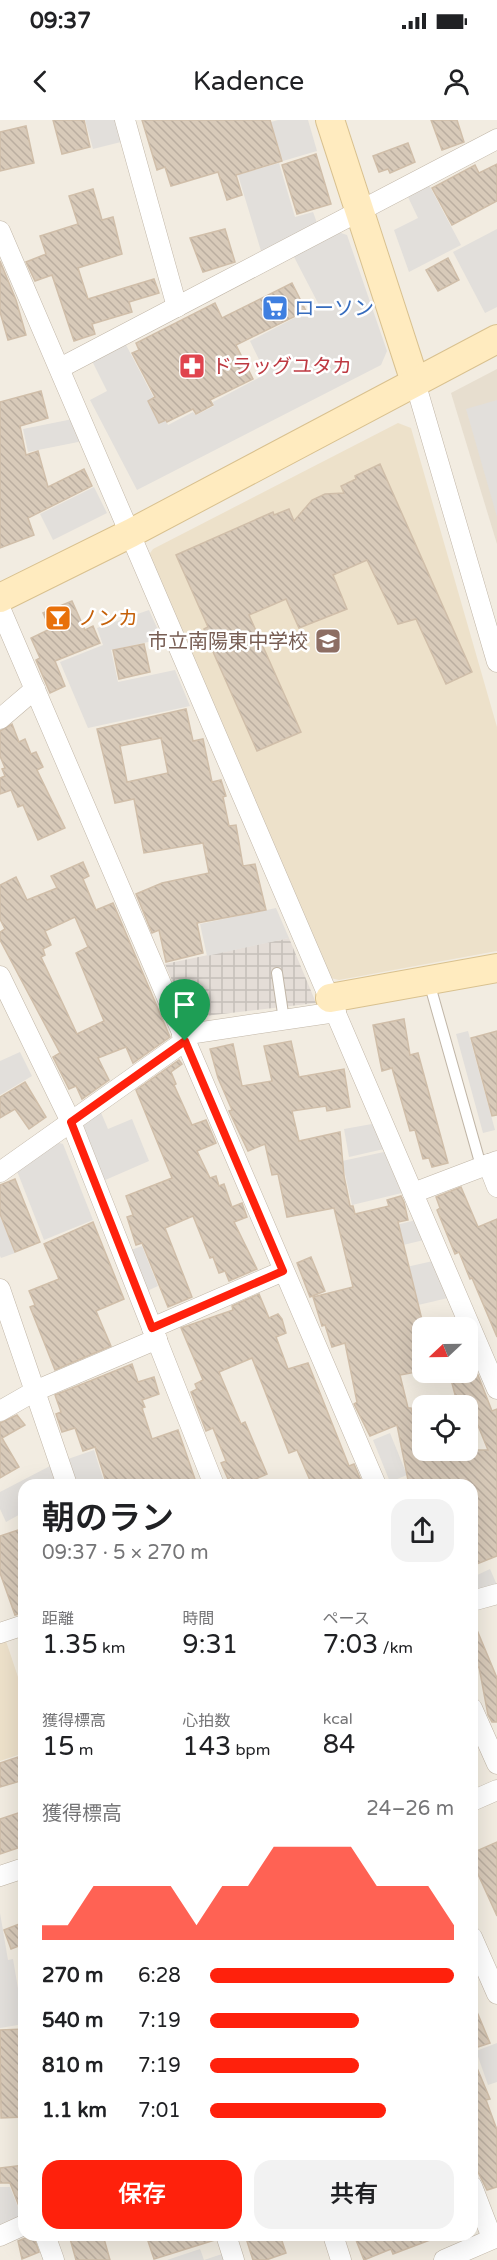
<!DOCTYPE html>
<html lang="ja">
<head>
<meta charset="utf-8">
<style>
  :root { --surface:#fff; --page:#f2f2f2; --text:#202124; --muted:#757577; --accent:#ff210c }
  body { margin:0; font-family:"Varela Round","Noto Sans JP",sans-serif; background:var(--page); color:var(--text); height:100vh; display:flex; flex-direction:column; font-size:22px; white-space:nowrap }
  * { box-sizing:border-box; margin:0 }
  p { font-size:20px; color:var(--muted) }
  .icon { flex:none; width:33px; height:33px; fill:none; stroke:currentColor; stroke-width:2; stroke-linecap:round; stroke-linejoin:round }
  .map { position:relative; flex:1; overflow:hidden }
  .side { position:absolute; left:18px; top:1359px; width:460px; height:762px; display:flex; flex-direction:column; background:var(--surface); border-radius:18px; box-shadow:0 6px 24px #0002 }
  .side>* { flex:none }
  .needle { width:39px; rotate:248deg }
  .buttons { position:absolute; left:412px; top:1197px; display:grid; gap:12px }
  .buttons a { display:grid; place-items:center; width:66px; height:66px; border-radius:12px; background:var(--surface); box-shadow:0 6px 24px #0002; font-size:30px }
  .pin { position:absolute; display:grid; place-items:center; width:51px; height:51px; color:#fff; margin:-62px -26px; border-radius:50% 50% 50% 0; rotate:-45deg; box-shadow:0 0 6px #0007 }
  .pin .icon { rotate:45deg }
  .round { display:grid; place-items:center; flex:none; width:63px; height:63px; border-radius:18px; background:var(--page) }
  .summary { display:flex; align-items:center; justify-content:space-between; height:102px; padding:0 24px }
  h1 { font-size:33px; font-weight:600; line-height:45px }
  .figures { display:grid; grid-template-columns:repeat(3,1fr); gap:9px; height:102px; padding:6px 24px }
  .figures div { display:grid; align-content:center }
  .figures b { font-size:26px; font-weight:600 }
  .figures small { font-size:16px; font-weight:400 }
  .figures p { font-size:16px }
  .chart { height:168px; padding:12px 24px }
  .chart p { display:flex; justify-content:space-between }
  .chart svg { width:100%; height:108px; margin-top:6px; fill:var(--accent); opacity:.7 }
  .cta { display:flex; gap:12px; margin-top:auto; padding:12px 24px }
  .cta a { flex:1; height:69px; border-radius:18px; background:var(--accent); color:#fff; font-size:24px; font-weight:600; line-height:69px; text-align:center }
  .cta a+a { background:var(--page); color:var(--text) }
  ul { padding:0 24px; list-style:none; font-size:20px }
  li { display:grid; grid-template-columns:96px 72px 1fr; align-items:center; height:45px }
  li i { height:15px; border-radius:8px; background:var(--accent) }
  .status { display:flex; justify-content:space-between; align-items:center; height:42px; padding:0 30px; background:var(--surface); direction:ltr }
  .status svg { height:16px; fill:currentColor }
  header { display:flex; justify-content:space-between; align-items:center; height:78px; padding:0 24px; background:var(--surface); font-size:27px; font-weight:600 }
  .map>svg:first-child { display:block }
  .residential { fill:#e7decf }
  .industrial { fill:url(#industrial-grid) }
  .education { fill:#ede1ca }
  .parking { fill:#e2dfdb }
  .building { fill:url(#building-back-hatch); stroke:#d0bea9; stroke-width:1.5; fill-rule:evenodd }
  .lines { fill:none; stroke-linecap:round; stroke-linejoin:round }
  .lane-casing { stroke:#c1b6a7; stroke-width:12 }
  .street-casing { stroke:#c1b6a7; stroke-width:21 }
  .secondary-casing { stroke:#d9c18f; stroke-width:30 }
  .lane { stroke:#fff; stroke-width:10 }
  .street { stroke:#fff; stroke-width:20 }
  .secondary { stroke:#ffebbf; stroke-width:28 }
  .route-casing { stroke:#fff; stroke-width:12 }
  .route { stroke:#ff210c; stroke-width:8 }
  .labels { text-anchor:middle; stroke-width:5; stroke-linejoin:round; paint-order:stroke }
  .shop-label { font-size:20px; fill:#366cbe; stroke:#fff; text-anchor:start }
  .health-label { font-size:20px; fill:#be3a42; stroke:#fff; text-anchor:start }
  .food-label { font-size:20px; fill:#c56008; stroke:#fff; text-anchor:start }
  .education-label { font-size:20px; fill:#785e54; stroke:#fff; text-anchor:end }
</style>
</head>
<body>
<div class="status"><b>09:37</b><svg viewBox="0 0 49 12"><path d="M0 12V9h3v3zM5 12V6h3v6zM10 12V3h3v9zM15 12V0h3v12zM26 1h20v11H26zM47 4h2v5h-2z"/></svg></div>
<header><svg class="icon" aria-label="back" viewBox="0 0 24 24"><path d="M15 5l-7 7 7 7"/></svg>Kadence<svg class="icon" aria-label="person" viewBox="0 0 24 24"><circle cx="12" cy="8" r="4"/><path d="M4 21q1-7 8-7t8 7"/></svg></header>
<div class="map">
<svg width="497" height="2140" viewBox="0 0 497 2140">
  <defs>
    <pattern id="industrial-grid" width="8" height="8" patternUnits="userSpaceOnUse" patternTransform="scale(1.5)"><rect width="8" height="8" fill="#e4ddd7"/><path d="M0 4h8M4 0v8" fill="none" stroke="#c5bfb9"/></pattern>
    <pattern id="building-back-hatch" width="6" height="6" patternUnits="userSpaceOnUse" patternTransform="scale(1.5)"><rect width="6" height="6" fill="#d8cab9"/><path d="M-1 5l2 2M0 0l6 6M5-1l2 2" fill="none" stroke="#bbaea0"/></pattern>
  </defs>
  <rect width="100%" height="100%" fill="#f2ece1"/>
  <path class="residential" d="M497,249V424L451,273Z"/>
  <path class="industrial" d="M289,818L316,883L188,898L165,844Z"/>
  <g class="education">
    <path d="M398,303L411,308L497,607V831L339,860L326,857L148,436L153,429Z"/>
    <path d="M6,1521L24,1575V1633L0,1641V1523Z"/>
  </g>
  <g class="parking">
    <path d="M85,0H115L121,22L93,29Z"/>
    <path d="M278,0H308L317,31L283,41L271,2Z"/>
    <path d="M279,43L295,97L313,92L317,103L261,131L238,55Z"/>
    <path d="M429,65L461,125L409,152L394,110L418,98L408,77Z"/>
    <path d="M497,109V187L485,193L453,132Z"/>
    <path d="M338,112L347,115L387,231L381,245L137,370L90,280L107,271L92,241L125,223L168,305L193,292L196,295L214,286L213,282L266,254L250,221L319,185L293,135Z"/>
    <path d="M497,280V397L466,289Z"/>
    <path d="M73,299L83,321L28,332L23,309Z"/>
    <path d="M94,367L107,393L53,420L40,394Z"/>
    <path d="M149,490L162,519L111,530L118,562L175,550L190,586L88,608L60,542L103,525L97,508Z"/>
    <path d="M276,788L289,818L207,836L200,804Z"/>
    <path d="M468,911L495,1010L483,1013L456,914Z"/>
    <path d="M20,932L32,956L0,975V941Z"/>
    <path d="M99,988L108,1009L132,999L149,1041L103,1061L82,1006Z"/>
    <path d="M372,1004L384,1029L349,1037L344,1009Z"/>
    <path d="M56,1022L63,1024L93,1100L44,1120L17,1051Z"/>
    <path d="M384,1032L402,1073L352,1085L342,1041Z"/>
    <path d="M0,1096L15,1133L1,1138L0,1136Z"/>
    <path d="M416,1100L424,1120L357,1136L352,1116Z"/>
    <path d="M142,1126L158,1166L147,1171L131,1130Z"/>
    <path d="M433,1141L448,1178L401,1189L393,1150Z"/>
    <path d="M390,1313L407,1355L390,1362L373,1320Z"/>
    <path d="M94,1330L105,1365H77L68,1339Z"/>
    <path d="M50,1346L57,1365H24V1392L6,1402L0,1389V1372Z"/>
    <path d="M490,1449L497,1465L473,1471V1457Z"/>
    <path d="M0,1793L8,1840L13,1839L24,1904L0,1908Z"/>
    <path d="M497,1923V1962L488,1965L476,1931Z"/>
    <path d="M0,2067H10L22,2097L0,2107Z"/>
    <path d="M200,2129L204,2140L228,2132L230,2140H167Z"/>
  </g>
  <g class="building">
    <path d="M53,0H84L90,27L62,34Z"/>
    <path d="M142,0H270L282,41L236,55L242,75L227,80L218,52L171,66L165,47L157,50Z"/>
    <path d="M431,0H457L464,22L442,30Z"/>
    <path d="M26,6L34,43L0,51V12Z"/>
    <path d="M408,23L415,42L390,53L388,49L379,52L373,36Z"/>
    <path d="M316,34L331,84L297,94L282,45Z"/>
    <path d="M497,44V81L452,105L432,68L475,45L479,53Z"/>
    <path d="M93,69L102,100L113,97L122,134L78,148L88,179L154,159L159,173L129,182L132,192L92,204L95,214L74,221L52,155L35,161L26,142L46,134L40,116L78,104L69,76Z"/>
    <path d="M225,109L235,142L203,152L190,118Z"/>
    <path d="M448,138L459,160L438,171L426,150Z"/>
    <path d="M0,141L16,180L26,215L8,220L0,192Z"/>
    <path d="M292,163L306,191L236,225L253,259L210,280L213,285L196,294L193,289L167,302L166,300L159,303L148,281L155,277L132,233L139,230L136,223L215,183L222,198Z"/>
    <path d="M41,271L48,298L20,306L26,335L38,331L48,367L84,349L92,366L28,398L34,415L0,428V282Z"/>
    <path d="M380,344L472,552L446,564L416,499L398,504L367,440L333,455L347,489L299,508L286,479L249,495L301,612L257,631L206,516L204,509L208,507L176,435L273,392L274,395L289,389L294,401L312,380L325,374L344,373L341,366L356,359L355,356Z"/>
    <path d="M72,481L85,510L93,506L100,523L55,541L65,566L50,573L36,540L40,538L31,518L50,509L43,493Z"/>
    <path d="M144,524L150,552L119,559L113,530Z"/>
    <path d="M186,589L193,621L203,619L212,662L221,660L226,676L223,677L229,706L236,705L243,746L255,744L266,790L197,803L203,833L166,842L159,810L152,813L136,774L162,763L209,753L203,723L144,733L134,679L115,683L97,609ZM161,618L168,653L127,662L120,626Z"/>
    <path d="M12,604L19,622L25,619L31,634L36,632L43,647L37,650L65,708L38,720L23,685L18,687L11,670L0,674V658L5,656L2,649L5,648L0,636V611Z"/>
    <path d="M83,742L89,756L83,759L96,790L113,783L170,917L133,943L126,927L98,938L109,960L82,979L76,966L69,969L53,937L60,933L0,820V812L5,809L0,799V765L16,757L27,780L57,768L51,756ZM75,797L88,827L76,833L104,901L77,914L41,837L45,835L43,829L51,825L45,811Z"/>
    <path d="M404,899L410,935L418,933L448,1043L432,1047L429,1038L423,1039L415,1010L410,1011L392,948L382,951L373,905Z"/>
    <path d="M497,911V995L492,996L471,918Z"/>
    <path d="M291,921L299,957L344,949L350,987L327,991L326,986L292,991L299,1021L340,1012L344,1056L350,1086H353L355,1094L389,1086L387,1080L401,1076L404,1082L408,1100L398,1102L424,1208H412L422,1251L400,1255L408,1288H411L423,1330H488L470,1286H458L449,1252L476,1250L492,1291L497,1289V1436L472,1446V1365H409L397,1305L370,1316L354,1284L357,1282L345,1223L332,1227L325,1205L322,1206L313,1177L353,1167L334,1088L287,1097L278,1054L272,1055L265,1024L248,1031L229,991L232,990L218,958L210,929L233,924L242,966L272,961L264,926Z"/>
    <path d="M179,940L182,944L171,952L176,964L174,965L192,1005L206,1000L216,1023L197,1031L210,1058L216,1056L219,1066L224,1064L232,1087L242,1083L247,1097L234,1102L257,1149L229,1161L225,1151L219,1153L213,1137L210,1138L193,1096L165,1108L192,1177L168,1187L142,1123L136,1125L127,1097L133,1095L126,1076L172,1058L136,970Z"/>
    <path d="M25,962L46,997L29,1009L15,989L0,998V977Z"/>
    <path d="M15,1059L40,1122L15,1132L0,1094V1065Z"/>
    <path d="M461,1067L478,1107L497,1099V1217L472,1158L470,1159L459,1132L455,1134L437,1090L440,1088L436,1077Z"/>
    <path d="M93,1102L124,1179L96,1191L111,1226L55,1250L30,1187L35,1185L29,1171L59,1159L44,1124Z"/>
    <path d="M311,1137L325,1171L310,1177L297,1143Z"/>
    <path d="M259,1174L269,1198L278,1194L282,1199L286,1213L276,1217L288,1249L308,1243L349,1346L354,1344L363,1365H312L297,1330L289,1333L252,1238L219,1252L241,1304L245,1302L267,1354L242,1365H235L231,1357L228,1359L221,1343L226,1341L213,1308L206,1311L191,1272L197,1269L195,1264L203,1260L181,1208L233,1190L232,1186Z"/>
    <path d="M132,1244L138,1262L154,1257L159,1274L142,1280L145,1287L142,1288L152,1319L178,1310L197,1365H107L95,1327L83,1331L75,1308L62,1312L56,1294L61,1292L55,1275Z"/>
    <path d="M17,1295L25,1305L2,1318L19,1347L0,1358V1303Z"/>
    <path d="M24,1408V1493L15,1495L0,1453V1416Z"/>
    <path d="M472,1498L497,1558V1602H492L488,1595L479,1547L472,1550Z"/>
    <path d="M24,1635V1660L0,1667V1643Z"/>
    <path d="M24,1691V1726L0,1734V1699Z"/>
    <path d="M497,1722V1796L472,1741V1733Z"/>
    <path d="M24,1802V1824L11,1829L4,1810Z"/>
    <path d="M472,1880L490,1923L472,1929Z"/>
    <path d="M24,1909V1997L1,1998L0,1910Z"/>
    <path d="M472,1936L490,1979L486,1980L497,2010V2067L487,2070L472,2040Z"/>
    <path d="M24,2045V2093L22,2094L10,2063H0V2048Z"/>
    <path d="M33,2115L39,2132L22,2139L18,2121Z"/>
    <path d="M69,2115H103L110,2140H76Z"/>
    <path d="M146,2115H214L215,2120L154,2139Z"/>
    <path d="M245,2115H280L286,2133L266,2140H253Z"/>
    <path d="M354,2115H438V2117L393,2134L391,2129L364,2140Z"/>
  </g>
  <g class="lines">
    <defs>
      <g id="lane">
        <path d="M277,853L284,900"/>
        <path d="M429,862L481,1046"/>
      </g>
      <g id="street">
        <path d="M125,0L177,187"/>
        <path d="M0,111L497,1269"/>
        <path d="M60,248L497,19"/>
        <path d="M415,262L497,542"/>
        <path d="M0,488L376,1365"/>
        <path d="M0,599L35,569"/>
        <path d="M0,856L71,1002L214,1365"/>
        <path d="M182,915L336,892"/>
        <path d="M488,1044L497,1067"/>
        <path d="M0,1052L185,921"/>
        <path d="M413,1073L497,1041"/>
        <path d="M0,1169L67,1365"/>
        <path d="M152,1208L283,1151"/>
        <path d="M0,1291L35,1271L157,1219"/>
        <path d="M472,1481L497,1474"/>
        <path d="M0,1513L24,1505"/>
        <path d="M472,1588L497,1644"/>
        <path d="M472,1681L497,1670"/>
        <path d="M0,1756L24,1748"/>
        <path d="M472,1817L497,1874"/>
        <path d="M472,2066L492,2118"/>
        <path d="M45,2115L54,2140"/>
        <path d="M226,2115L234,2140"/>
        <path d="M333,2115L341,2140"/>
        <path d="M0,2116L24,2105"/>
        <path d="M444,2140L497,2117"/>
      </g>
      <g id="secondary">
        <path d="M330,0L415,262"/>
        <path d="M0,478L131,413L497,219"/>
        <path d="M330,878L497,848"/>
      </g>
    </defs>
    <use href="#lane" class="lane-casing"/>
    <use href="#street" class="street-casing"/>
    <use href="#secondary" class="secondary-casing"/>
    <use href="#lane" class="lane"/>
    <use href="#street" class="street"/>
    <use href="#secondary" class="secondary"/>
  </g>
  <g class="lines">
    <defs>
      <path id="route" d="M185,921L283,1151L152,1208L71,1002Z"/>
    </defs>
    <use href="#route" class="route-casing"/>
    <use href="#route" class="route"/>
  </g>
  <defs>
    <symbol id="supermarket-square" viewBox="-11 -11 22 22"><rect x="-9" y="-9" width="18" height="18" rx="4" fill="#3f7fe0" stroke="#fff"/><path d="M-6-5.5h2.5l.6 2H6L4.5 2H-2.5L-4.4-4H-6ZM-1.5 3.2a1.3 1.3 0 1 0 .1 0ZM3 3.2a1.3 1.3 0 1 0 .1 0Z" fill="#fff"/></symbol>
    <symbol id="pharmacy-square" viewBox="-11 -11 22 22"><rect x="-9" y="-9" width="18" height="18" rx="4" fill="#e0444e" stroke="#fff"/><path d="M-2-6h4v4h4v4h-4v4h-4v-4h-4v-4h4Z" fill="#fff"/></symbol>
    <symbol id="bar-square" viewBox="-11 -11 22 22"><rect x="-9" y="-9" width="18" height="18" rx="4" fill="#e8710a" stroke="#fff"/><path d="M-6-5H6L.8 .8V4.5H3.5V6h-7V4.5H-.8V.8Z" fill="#fff"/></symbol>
    <symbol id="school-square" viewBox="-11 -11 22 22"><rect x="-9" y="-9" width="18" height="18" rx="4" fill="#8d6e63" stroke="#fff"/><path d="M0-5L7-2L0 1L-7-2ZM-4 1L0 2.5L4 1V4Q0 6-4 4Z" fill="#fff"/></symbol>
  </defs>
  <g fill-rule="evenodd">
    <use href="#supermarket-square" x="260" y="173" width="30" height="30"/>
    <use href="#pharmacy-square" x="177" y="231" width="30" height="30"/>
    <use href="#bar-square" x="43" y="483" width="30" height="30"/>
    <use href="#school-square" x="313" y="506" width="30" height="30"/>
  </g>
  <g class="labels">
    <g class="shop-label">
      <text x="294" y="195">ローソン</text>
    </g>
    <g class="health-label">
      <text x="212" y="253">ドラッグユタカ</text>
    </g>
    <g class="food-label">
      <text x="78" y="505">ノンカ</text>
    </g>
    <g class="education-label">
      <text x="308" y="528">市立南陽東中学校</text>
    </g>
  </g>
</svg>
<div class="buttons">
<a><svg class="needle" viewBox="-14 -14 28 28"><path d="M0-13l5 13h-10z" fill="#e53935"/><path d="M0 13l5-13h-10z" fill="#757577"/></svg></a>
<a><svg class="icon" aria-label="locate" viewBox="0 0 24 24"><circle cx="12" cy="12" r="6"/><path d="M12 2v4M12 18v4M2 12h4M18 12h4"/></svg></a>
</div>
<div class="pin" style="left:185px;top:921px;background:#1e9e55"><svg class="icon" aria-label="arrive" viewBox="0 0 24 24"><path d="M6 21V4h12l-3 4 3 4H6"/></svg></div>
<section class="side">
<div class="summary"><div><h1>朝のラン</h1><p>09:37 · 5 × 270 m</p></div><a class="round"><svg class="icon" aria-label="share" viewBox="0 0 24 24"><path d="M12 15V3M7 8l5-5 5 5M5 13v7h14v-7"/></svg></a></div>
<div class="figures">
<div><p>距離</p><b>1.35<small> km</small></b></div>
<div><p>時間</p><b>9:31</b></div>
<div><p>ペース</p><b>7:03<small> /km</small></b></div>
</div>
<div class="figures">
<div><p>獲得標高</p><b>15<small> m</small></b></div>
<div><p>心拍数</p><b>143<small> bpm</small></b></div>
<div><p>kcal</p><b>84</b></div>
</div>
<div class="chart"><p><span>獲得標高</span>24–26 m</p>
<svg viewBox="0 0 160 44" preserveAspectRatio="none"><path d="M0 44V38L10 38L20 22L30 22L40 22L50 22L60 38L70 22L80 22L90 6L100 6L110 6L120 6L130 22L140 22L150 22L160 38V44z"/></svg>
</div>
<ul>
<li><b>270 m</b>6:28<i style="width:100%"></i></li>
<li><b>540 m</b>7:19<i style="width:61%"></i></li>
<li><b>810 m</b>7:19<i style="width:61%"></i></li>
<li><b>1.1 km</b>7:01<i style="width:72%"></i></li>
</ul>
<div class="cta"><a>保存</a><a>共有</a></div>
</section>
</div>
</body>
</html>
